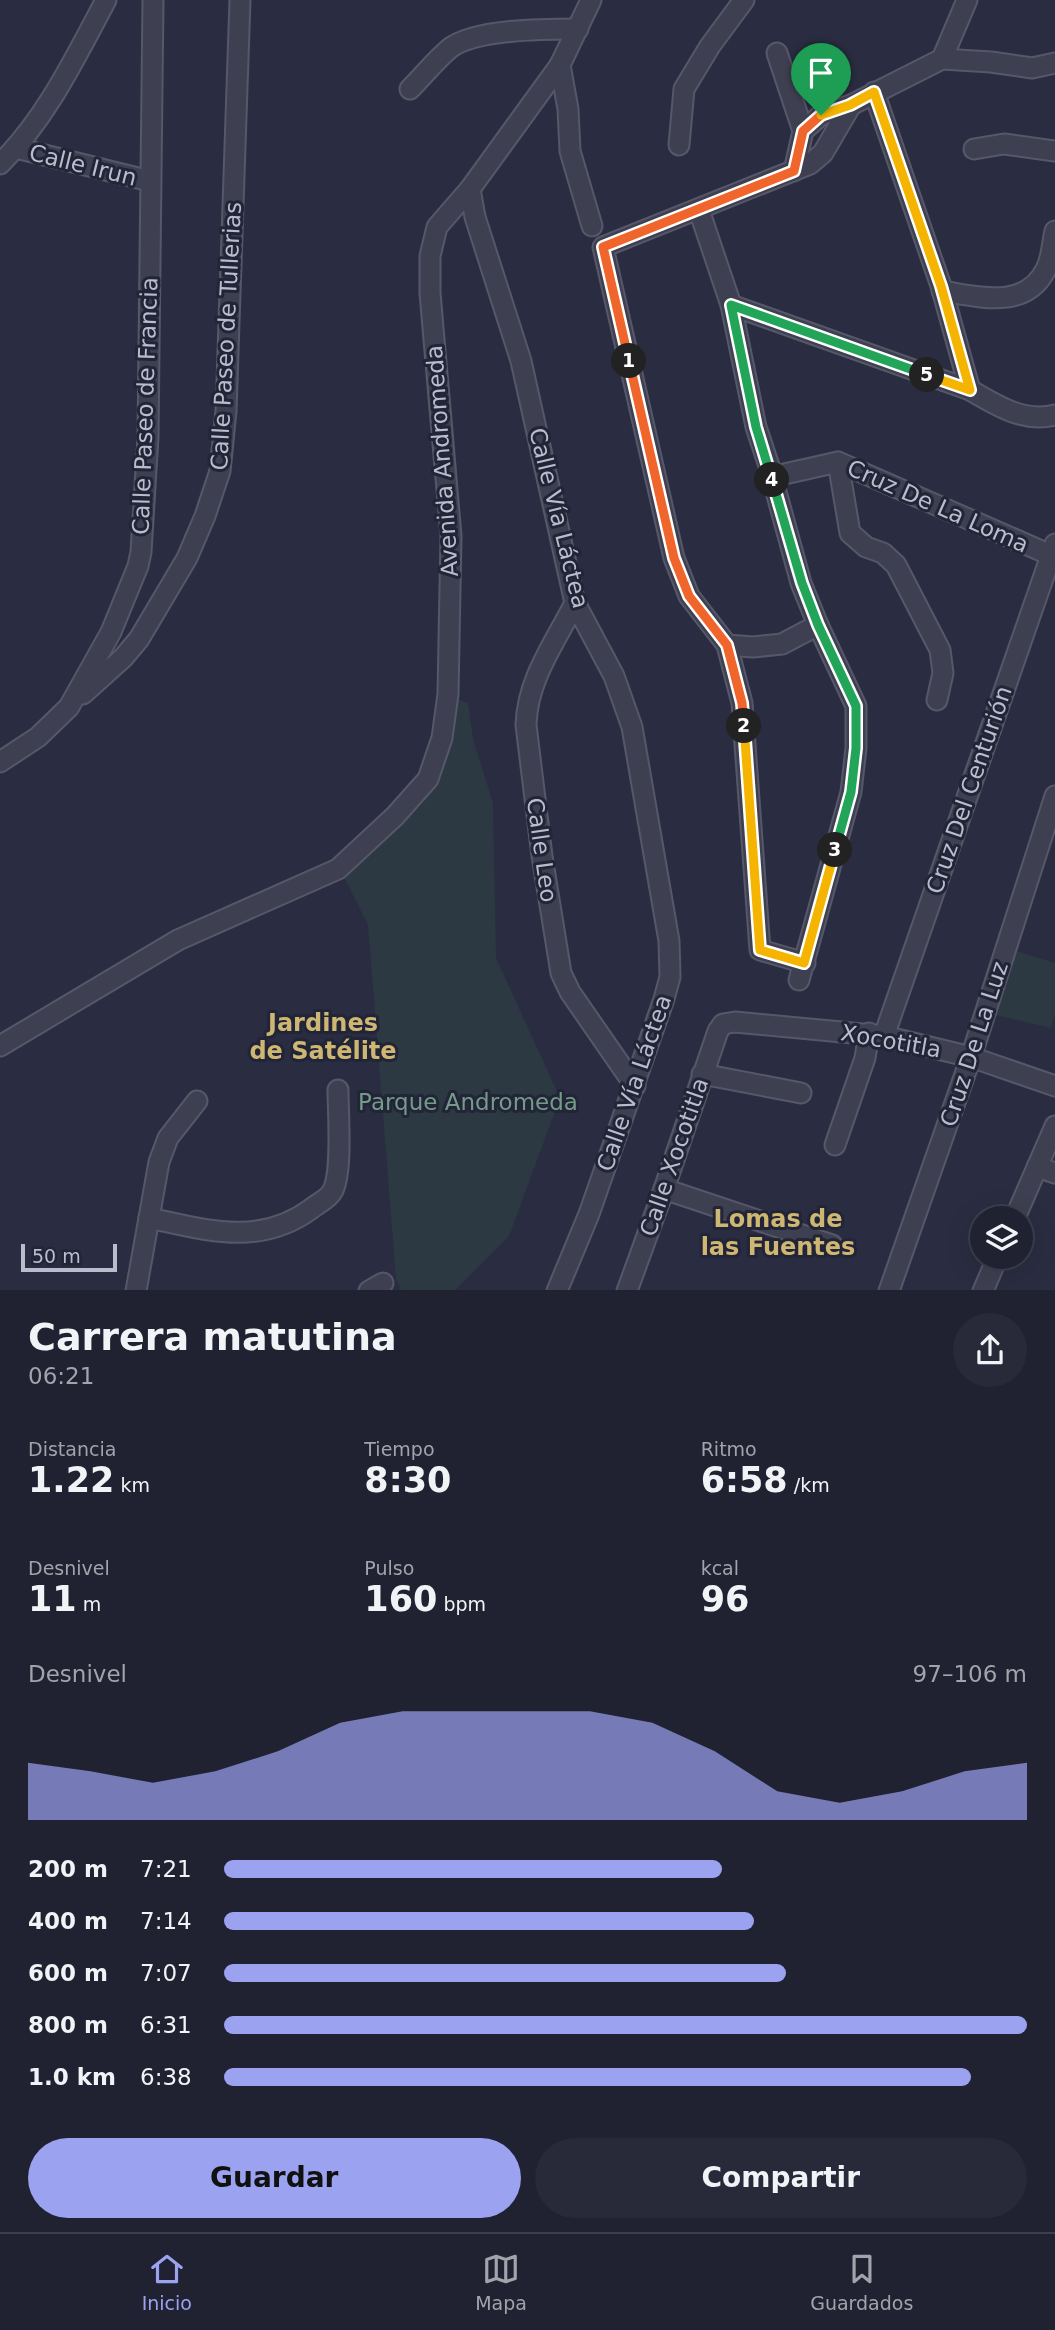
<!DOCTYPE html>
<html lang="es">
<head>
<meta charset="utf-8">
<style>
  :root { --surface:#202131; --page:#282939; --text:#f1f3f6; --muted:#a2a3ab; --line:#3d3e4d; --accent:#9ba2f0 }
  body { margin:0; font-family:"DejaVu Sans",sans-serif; background:var(--page); color:var(--text); height:100vh; display:flex; flex-direction:column; font-size:26px; white-space:nowrap }
  * { box-sizing:border-box; margin:0 }
  p { font-size:23px; color:var(--muted) }
  .icon { flex:none; width:38px; height:38px; fill:none; stroke:currentColor; stroke-width:2; stroke-linecap:round; stroke-linejoin:round }
  .map { position:relative; height:1290px; overflow:hidden }
  .panel { display:flex; flex-direction:column; background:var(--surface); flex:1 }
  .panel>* { flex:none }
  .controls { position:absolute; left:970px; top:1206px; display:grid; gap:14px }
  .controls a { display:grid; place-items:center; width:63px; height:63px; border-radius:50%; background:var(--surface); box-shadow:0 7px 28px #0002,0 0 0 2px var(--line); font-size:35px }
  .scale { position:absolute; left:21px; bottom:18px; width:96px; box-sizing:border-box; padding-left:7px; border:4px solid #bbbccb; border-top:0; font-size:19px; line-height:24px; white-space:nowrap; color:#bbbccb; -webkit-text-stroke:5px #222437; paint-order:stroke }
  .pin { position:absolute; display:grid; place-items:center; width:60px; height:60px; color:#fff; margin:-72px -30px; border-radius:50% 50% 50% 0; rotate:-45deg; box-shadow:0 0 7px #0007 }
  .pin .icon { rotate:45deg }
  .km { position:absolute; width:35px; height:35px; margin:-18px; border-radius:50%; background:#222; color:#fff; font-size:19px; line-height:35px; text-align:center }
  .round { display:grid; place-items:center; flex:none; width:74px; height:74px; border-radius:37px; background:var(--page) }
  .overview { display:flex; align-items:center; justify-content:space-between; height:119px; padding:0 28px }
  h1 { font-size:38px; font-weight:600; line-height:52px }
  .stats { display:grid; grid-template-columns:repeat(3,1fr); gap:10px; height:119px; padding:7px 28px }
  .stats div { display:grid; align-content:center }
  .stats b { font-size:35px; font-weight:600 }
  .stats small { font-size:19px; font-weight:400 }
  .stats p { font-size:19px }
  .chart { height:196px; padding:14px 28px }
  .chart p { display:flex; justify-content:space-between }
  .chart svg { width:100%; height:126px; margin-top:7px; fill:var(--accent); opacity:.7 }
  .primary-button { display:flex; gap:14px; margin-top:auto; padding:14px 28px }
  .primary-button a { flex:1; height:80px; border-radius:42px; background:var(--accent); color:#111; font-size:28px; font-weight:600; line-height:80px; text-align:center }
  .primary-button a+a { background:var(--page); color:var(--text) }
  ul { padding:0 28px; list-style:none; font-size:23px }
  li { display:grid; grid-template-columns:112px 84px 1fr; align-items:center; height:52px }
  li i { height:18px; border-radius:9px; background:var(--accent) }
  .tabs { display:flex; justify-content:space-around; align-items:center; height:98px; border-top:2px solid var(--line); background:var(--surface); font-size:19px; color:var(--muted) }
  .tabs a { display:grid; justify-items:center; gap:4px }
  .tabs .current { color:var(--accent) }
  .map>svg:first-child { display:block }
  .green { fill:#2c3942 }
  .lines { fill:none; stroke-linecap:round; stroke-linejoin:round }
  .minor-casing { stroke:#565768; stroke-width:23 }
  .minor { stroke:#3e4051; stroke-width:19 }
  .split-1-casing { stroke:#fff; stroke-width:14 }
  .split-2-casing { stroke:#fff; stroke-width:14 }
  .split-3-casing { stroke:#fff; stroke-width:14 }
  .split-4-casing { stroke:#fff; stroke-width:14 }
  .split-5-casing { stroke:#fff; stroke-width:14 }
  .split-6-casing { stroke:#fff; stroke-width:14 }
  .split-1 { stroke:#f0652b; stroke-width:9 }
  .split-2 { stroke:#f0652b; stroke-width:9 }
  .split-3 { stroke:#f5b400; stroke-width:9 }
  .split-4 { stroke:#22a559; stroke-width:9 }
  .split-5 { stroke:#22a559; stroke-width:9 }
  .split-6 { stroke:#f5b400; stroke-width:9 }
  .labels { text-anchor:middle; stroke-width:6; stroke-linejoin:round; paint-order:stroke }
  .street-label { font-size:23px; fill:#bbbccb; stroke:#222437 }
  .park-label { font-size:23px; fill:#749a88; stroke:#222437 }
  .neighbourhood-label { font-size:24px; font-weight:bold; fill:#ceb673; stroke:#222437 }
</style>
</head>
<body>
<div class="map">
<svg width="1055" height="1291" viewBox="0 0 1055 1291">
  <rect width="100%" height="100%" fill="#2a2c41"/>
  <g class="green">
    <path d="M455,698L468,703L473,739L493,803L496,958L560,1098L509,1236L455,1290H401L396,1279L368,925L341,871L430,784Z"/>
    <path d="M1013,950L1055,963V1015L1051,1028L991,1014Z"/>
  </g>
  <g class="lines">
    <defs>
      <g id="minor">
        <path d="M777,53L803,131"/>
        <path d="M942,59L967,0"/>
        <path d="M560,65L568,109L570,151L592,226"/>
        <path d="M410,89C423,76 435,61 449,49C473,29 545,29 578,29"/>
        <path d="M874,92L941,286L970,390"/>
        <path d="M679,145L684,89L710,46L744,0"/>
        <path d="M16,148L150,181"/>
        <path d="M974,149L1004,144L1055,151"/>
        <path d="M0,164C46,119 76,56 106,0"/>
        <path d="M794,171L803,131L821,115L851,105L942,59L991,62L1032,68L1055,63"/>
        <path d="M470,189L475,217L521,361L575,603L614,676L632,727L669,941L670,977L664,999L589,1214L557,1291"/>
        <path d="M699,210L731,305L756,427L769,466L801,583L818,625L856,706V748L851,792L799,980"/>
        <path d="M942,291C980,297 1026,310 1046,269C1052,258 1052,243 1055,231"/>
        <path d="M731,305L970,390C996,405 1023,423 1055,415"/>
        <path d="M838,462L850,533L866,547L883,553L896,565L940,650L943,673L937,700"/>
        <path d="M771,477L838,462L1055,557"/>
        <path d="M575,603C555,642 527,680 526,725L542,856L561,973L570,992L635,1086"/>
        <path d="M727,645L753,647L782,644L818,625"/>
        <path d="M83,694L123,658L139,639L187,558L205,516L220,471L226,411L240,0"/>
        <path d="M0,762L38,737L69,707L111,632L138,566L141,552L148,437L153,0"/>
        <path d="M805,963L760,950L742,703L727,645L689,596L674,558L603,247L810,164L823,153L851,105"/>
        <path d="M884,1036L1055,544"/>
        <path d="M0,1046L178,940L338,869L395,816L428,779L442,738L448,694L451,536L430,293V256L437,227L470,189L560,65L591,0"/>
        <path d="M702,1074L801,1093"/>
        <path d="M835,1145L865,1058L869,1033"/>
        <path d="M1037,1167L1055,1173"/>
        <path d="M664,1189L832,1245"/>
        <path d="M149,1218C206,1230 259,1247 311,1209C317,1204 328,1199 332,1192C343,1174 338,1113 338,1090"/>
        <path d="M1015,1218L1055,1126"/>
        <path d="M136,1291L159,1162L168,1138L197,1101"/>
        <path d="M369,1291L383,1283"/>
        <path d="M627,1291L664,1189L718,1031L723,1024L735,1022L884,1036L971,1057L1055,1086"/>
        <path d="M889,1291L971,1057L1055,796"/>
        <path d="M983,1291L998,1256"/>
      </g>
    </defs>
    <use href="#minor" class="minor-casing"/>
    <use href="#minor" class="minor"/>
  </g>
  <g class="lines">
    <defs>
      <path id="split-1" d="M629,361L603,247L794,171L803,131L821,115"/>
      <path id="split-2" d="M629,361L674,558L689,596L727,645L742,703L744,726"/>
      <path id="split-3" d="M744,726L760,950L804,963L835,850"/>
      <path id="split-4" d="M772,480L802,583L818,625L856,706V748L851,792L835,850"/>
      <path id="split-5" d="M772,480L756,427L731,305L927,375"/>
      <path id="split-6" d="M821,115L850,105L874,92L941,286L970,390L927,375"/>
    </defs>
    <use href="#split-1" class="split-1-casing"/>
    <use href="#split-2" class="split-2-casing"/>
    <use href="#split-3" class="split-3-casing"/>
    <use href="#split-4" class="split-4-casing"/>
    <use href="#split-5" class="split-5-casing"/>
    <use href="#split-6" class="split-6-casing"/>
    <use href="#split-1" class="split-1"/>
    <use href="#split-2" class="split-2"/>
    <use href="#split-3" class="split-3"/>
    <use href="#split-4" class="split-4"/>
    <use href="#split-5" class="split-5"/>
    <use href="#split-6" class="split-6"/>
  </g>
  <g class="labels">
    <g class="street-label">
      <text transform="translate(83 165) rotate(14)" y="8">Calle Irun</text>
      <text transform="translate(226 336) rotate(-87)" y="8">Calle Paseo de Tullerias</text>
      <text transform="translate(145 406) rotate(-88)" y="8">Calle Paseo de Francia</text>
      <text transform="translate(442 461) rotate(-94)" y="8">Avenida Andromeda</text>
      <text transform="translate(938 506) rotate(24)" y="8">Cruz De La Loma</text>
      <text transform="translate(559 518) rotate(76)" y="8">Calle Vía Láctea</text>
      <text transform="translate(969 790) rotate(-71)" y="8">Cruz Del Centurión</text>
      <text transform="translate(542 850) rotate(82)" y="8">Calle Leo</text>
      <text transform="translate(891 1041) rotate(10)" y="8">Xocotitla</text>
      <text transform="translate(974 1044) rotate(-72)" y="8">Cruz De La Luz</text>
      <text transform="translate(634 1083) rotate(-71)" y="8">Calle Vía Láctea</text>
      <text transform="translate(674 1157) rotate(-71)" y="8">Calle Xocotitla</text>
    </g>
    <g class="park-label">
      <text x="468" y="1110">Parque Andromeda</text>
    </g>
    <g class="neighbourhood-label">
      <text x="323" y="1031">Jardines<tspan x="323" dy="28">de Satélite</tspan></text>
      <text x="778" y="1227">Lomas de<tspan x="778" dy="28">las Fuentes</tspan></text>
    </g>
  </g>
</svg>
<div class="controls">
<a><svg class="icon" aria-label="layers" viewBox="0 0 24 24"><path d="M12 4l9 5-9 5-9-5zM3 14l9 5 9-5"/></svg></a>
</div>
<div class="scale">50 m</div>
<div class="pin" style="left:821px;top:115px;background:#1e9e55"><svg class="icon" aria-label="arrive" viewBox="0 0 24 24"><path d="M6 21V4h12l-3 4 3 4H6"/></svg></div>
<b class="km" style="left:629px;top:361px">1</b>
<b class="km" style="left:744px;top:726px">2</b>
<b class="km" style="left:835px;top:850px">3</b>
<b class="km" style="left:772px;top:480px">4</b>
<b class="km" style="left:927px;top:375px">5</b>
</div>
<section class="panel">
<div class="overview"><div><h1>Carrera matutina</h1><p>06:21</p></div><a class="round"><svg class="icon" aria-label="share" viewBox="0 0 24 24"><path d="M12 15V3M7 8l5-5 5 5M5 13v7h14v-7"/></svg></a></div>
<div class="stats">
<div><p>Distancia</p><b>1.22<small> km</small></b></div>
<div><p>Tiempo</p><b>8:30</b></div>
<div><p>Ritmo</p><b>6:58<small> /km</small></b></div>
</div>
<div class="stats">
<div><p>Desnivel</p><b>11<small> m</small></b></div>
<div><p>Pulso</p><b>160<small> bpm</small></b></div>
<div><p>kcal</p><b>96</b></div>
</div>
<div class="chart"><p><span>Desnivel</span>97–106 m</p>
<svg viewBox="0 0 160 44" preserveAspectRatio="none"><path d="M0 44V24L10 27L20 31L30 27L40 20L50 10L60 6L70 6L80 6L90 6L100 10L110 20L120 34L130 38L140 34L150 27L160 24V44z"/></svg>
</div>
<ul>
<li><b>200 m</b>7:21<i style="width:62%"></i></li>
<li><b>400 m</b>7:14<i style="width:66%"></i></li>
<li><b>600 m</b>7:07<i style="width:70%"></i></li>
<li><b>800 m</b>6:31<i style="width:100%"></i></li>
<li><b>1.0 km</b>6:38<i style="width:93%"></i></li>
</ul>
<div class="primary-button"><a>Guardar</a><a>Compartir</a></div>
</section>
<nav class="tabs">
<a class="current"><svg class="icon" aria-label="home" viewBox="0 0 24 24"><path d="M3 11l9-7 9 7M6 9v11h12V9"/></svg>Inicio</a>
<a><svg class="icon" aria-label="map" viewBox="0 0 24 24"><path d="M3 6l6-2 6 2 6-2v14l-6 2-6-2-6 2zM9 4v14M15 6v14"/></svg>Mapa</a>
<a><svg class="icon" aria-label="saved" viewBox="0 0 24 24"><path d="M7 4h10v16l-5-4-5 4z"/></svg>Guardados</a>
</nav>
</body>
</html>
